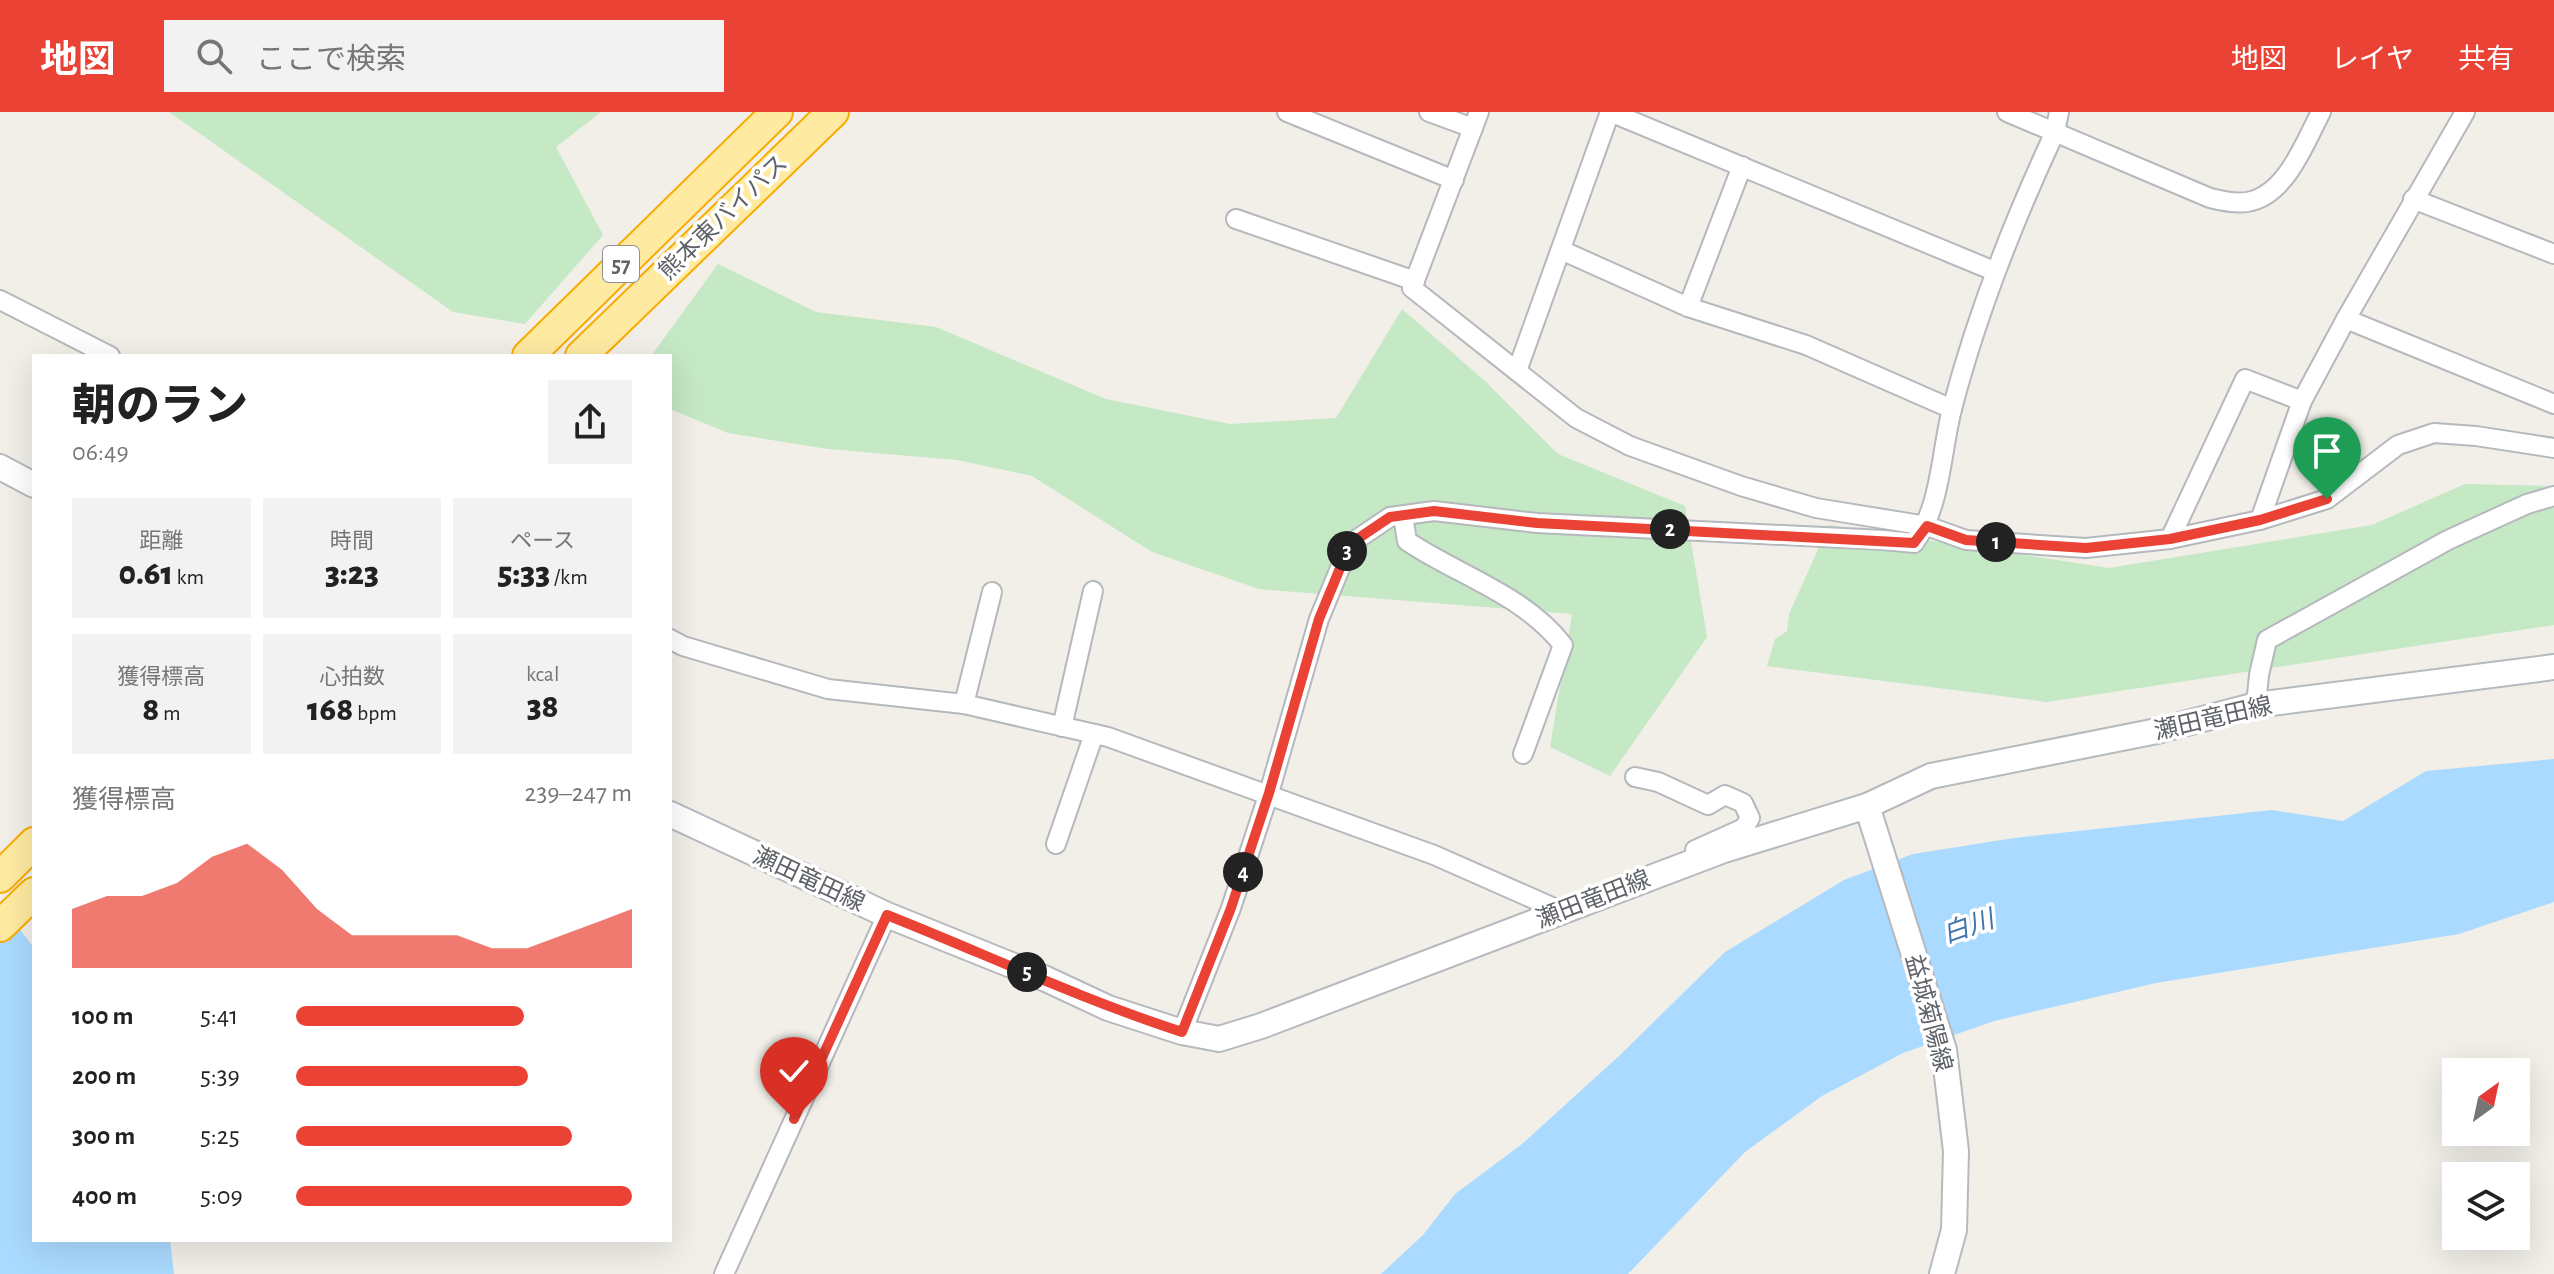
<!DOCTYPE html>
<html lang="ja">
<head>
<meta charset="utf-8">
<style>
  :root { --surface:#fff; --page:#f2f2f2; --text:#222; --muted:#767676; --accent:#ea4335 }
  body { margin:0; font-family:"Alegreya Sans","Noto Sans JP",sans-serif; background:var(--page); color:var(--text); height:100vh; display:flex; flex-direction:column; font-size:30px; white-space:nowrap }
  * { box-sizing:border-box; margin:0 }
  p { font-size:26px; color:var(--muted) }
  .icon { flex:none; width:44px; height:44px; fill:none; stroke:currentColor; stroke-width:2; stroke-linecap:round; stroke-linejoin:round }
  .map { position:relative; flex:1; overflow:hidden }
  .panel { position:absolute; left:32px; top:242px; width:640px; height:888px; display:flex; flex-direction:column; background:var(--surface); border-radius:0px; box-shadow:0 8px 32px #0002 }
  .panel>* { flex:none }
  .needle { width:52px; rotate:33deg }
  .fabs { position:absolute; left:2442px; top:946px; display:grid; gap:16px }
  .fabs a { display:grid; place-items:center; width:88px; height:88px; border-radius:0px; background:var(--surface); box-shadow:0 8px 32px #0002; font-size:40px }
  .pin { position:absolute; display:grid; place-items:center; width:68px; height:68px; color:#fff; margin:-82px -34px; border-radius:50% 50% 50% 0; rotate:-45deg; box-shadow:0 0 8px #0007 }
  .pin .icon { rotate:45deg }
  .km { position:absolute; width:40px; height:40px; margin:-20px; border-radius:50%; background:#222; color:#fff; font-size:22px; line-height:40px; text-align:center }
  .round { display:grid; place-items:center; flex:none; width:84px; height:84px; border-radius:0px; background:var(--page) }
  .overview { display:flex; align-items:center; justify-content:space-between; height:136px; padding:0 40px }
  h1 { font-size:44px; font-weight:800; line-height:60px }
  .metrics { display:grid; grid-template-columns:repeat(3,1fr); gap:12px; height:136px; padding:8px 40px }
  .metrics div { display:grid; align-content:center; border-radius:0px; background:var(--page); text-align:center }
  .metrics b { font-size:34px; font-weight:800 }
  .metrics small { font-size:22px; font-weight:400 }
  .metrics p { font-size:22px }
  .chart { height:224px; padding:16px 40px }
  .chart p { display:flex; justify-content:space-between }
  .chart svg { width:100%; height:144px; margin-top:8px; fill:var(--accent); opacity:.7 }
  ul { padding:0 40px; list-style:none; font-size:26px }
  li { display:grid; grid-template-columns:128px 96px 1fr; align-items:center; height:60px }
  li i { height:20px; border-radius:10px; background:var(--accent) }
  header { display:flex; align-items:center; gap:48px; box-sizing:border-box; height:112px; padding:0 40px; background:var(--accent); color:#fff }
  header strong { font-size:38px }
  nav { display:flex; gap:44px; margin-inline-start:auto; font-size:28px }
  .search { width:560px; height:72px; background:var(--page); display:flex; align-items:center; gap:20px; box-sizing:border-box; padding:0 28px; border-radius:0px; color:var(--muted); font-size:30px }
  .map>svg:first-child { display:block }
  .green { fill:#c5e8c5 }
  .water { fill:#aadaff }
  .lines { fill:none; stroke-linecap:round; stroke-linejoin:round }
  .minor-casing { stroke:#b5b8bc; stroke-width:22 }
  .secondary-casing { stroke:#b6babf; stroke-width:28 }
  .trunk-casing { stroke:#f9ab00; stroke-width:34 }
  .minor { stroke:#fff; stroke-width:18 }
  .secondary { stroke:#fff; stroke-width:24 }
  .trunk { stroke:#feeaa1; stroke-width:30 }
  .route-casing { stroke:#fff; stroke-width:16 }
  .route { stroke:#ea4335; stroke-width:10 }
  .labels { text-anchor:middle; stroke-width:7; stroke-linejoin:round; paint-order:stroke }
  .shield { fill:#fff; stroke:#8f9295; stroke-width:2 }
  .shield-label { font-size:22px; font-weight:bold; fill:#5f6368 }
  .street-label { font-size:24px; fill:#5f6368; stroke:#fff }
  .water-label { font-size:26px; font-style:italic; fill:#4174aa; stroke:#fff }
</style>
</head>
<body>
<header>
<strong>地図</strong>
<div class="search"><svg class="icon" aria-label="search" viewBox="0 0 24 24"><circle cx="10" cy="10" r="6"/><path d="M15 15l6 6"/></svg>ここで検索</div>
<nav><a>地図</a><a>レイヤ</a><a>共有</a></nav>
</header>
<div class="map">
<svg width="2554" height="1162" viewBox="0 0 2554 1162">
  <rect width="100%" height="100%" fill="#f1efe8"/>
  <g class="green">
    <path d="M169,0H601L556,35L603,123L525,212L453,200Z"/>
    <path d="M718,152L816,200L936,215L1106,287L1230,312L1336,306L1402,197L1485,269L1558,342L1685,394L1707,525L1610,664L1550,635L1572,502L1259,477L1152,440L1032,364L957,348L828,337L728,321L670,297V244H651Z"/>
    <path d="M2465,372L2554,374V513L2047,590L1767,554L1775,527L1787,519L1789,502L1829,413L2109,456L2372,413Z"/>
  </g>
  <g class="water">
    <path d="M2554,647V790L2459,822L2156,871L1994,909L1903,941L1822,984L1745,1040L1628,1162H1381L1423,1123L1455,1082L1522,1032L1619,944L1725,840L1844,768L1913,742L2014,726L2272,698L2343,709L2426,659Z"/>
    <path d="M0,791L34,836V1128H170L174,1162H0Z"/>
  </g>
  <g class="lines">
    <defs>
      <g id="minor">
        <path d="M1287,0L1454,68"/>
        <path d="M1429,0L1473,16"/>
        <path d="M1479,0L1412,176L1576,306L1630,334L1741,374L1816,396L1927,414L1966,428L2086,436L2170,427L2260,408L2327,387L2398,333L2434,321L2476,324L2554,336"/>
        <path d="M2007,0L2210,86C2222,89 2235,92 2247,90C2286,84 2305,30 2321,0"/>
        <path d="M2413,87L2554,142"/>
        <path d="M1236,107L1415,169"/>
        <path d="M1561,138L1688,195L1806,233L1952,297"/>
        <path d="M0,188L110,244"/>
        <path d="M1688,195L1742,54"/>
        <path d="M2346,207L2554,292"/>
        <path d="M1517,259L1610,0L1994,159"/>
        <path d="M1403,404L1407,429C1459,464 1523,482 1563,533L1523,642"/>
        <path d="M2260,408L2302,289L2346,207L2465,0"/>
        <path d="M2170,427L2245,267L2302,289"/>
        <path d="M670,527L683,534L828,577L964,592L1108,625L1434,743L1561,799"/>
        <path d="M964,592L992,480"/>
        <path d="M2256,593L2259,563L2267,528L2448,428L2527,392L2554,384"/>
        <path d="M1062,615L1093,479"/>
        <path d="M1635,665L1658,670L1708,693L1725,683L1743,691L1750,706L1744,716L1695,738"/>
        <path d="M1056,732L1094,622"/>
        <path d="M1182,920L1231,796L1269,681L1319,507L1350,432L1390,405L1434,399L1537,411L1884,428L1914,431C1941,395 1941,340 1952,297C1977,201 2013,110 2055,20L2059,0"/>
        <path d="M724,1162L887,803"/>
      </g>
      <g id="secondary">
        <path d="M0,355L34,373"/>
        <path d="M1867,694L1944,938L1956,1039L1954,1118L1942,1162"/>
        <path d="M670,702L887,803L1046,867L1108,896L1182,920L1219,927L1261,914L1724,738L1867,694L1931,664L2157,619L2256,593L2554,555"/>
      </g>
      <g id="trunk">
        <path d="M528,244L777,0"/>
        <path d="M581,244L833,0"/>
        <path d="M0,765L34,731"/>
        <path d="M0,814L34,781"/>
      </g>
    </defs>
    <use href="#minor" class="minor-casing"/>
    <use href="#secondary" class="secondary-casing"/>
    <use href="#trunk" class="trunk-casing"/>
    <use href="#minor" class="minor"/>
    <use href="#secondary" class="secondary"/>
    <use href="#trunk" class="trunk"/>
  </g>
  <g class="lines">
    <defs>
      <path id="route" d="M794,1007L887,803C985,842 1081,887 1182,920L1231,796L1269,681L1319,507L1350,432L1390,405L1434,399L1537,411L1914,431L1927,414L1966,428L2086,436L2170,427L2260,408L2327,387"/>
    </defs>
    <use href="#route" class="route-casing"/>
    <use href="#route" class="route"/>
  </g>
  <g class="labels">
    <rect class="shield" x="603" y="134" width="36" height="36" rx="6"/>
    <g class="shield-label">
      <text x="621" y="160">57</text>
    </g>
    <g class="street-label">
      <text transform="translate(723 105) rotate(-44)" y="8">熊本東バイパス</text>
      <text transform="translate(2213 606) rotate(-13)" y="8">瀬田竜田線</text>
      <text transform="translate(809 767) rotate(25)" y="8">瀬田竜田線</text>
      <text transform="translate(1593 787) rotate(-21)" y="8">瀬田竜田線</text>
      <text transform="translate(1929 901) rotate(75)" y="8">益城菊陽線</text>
    </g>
    <g class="water-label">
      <text transform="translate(1968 814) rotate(-19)" y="9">白川</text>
    </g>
  </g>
</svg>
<div class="fabs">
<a><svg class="needle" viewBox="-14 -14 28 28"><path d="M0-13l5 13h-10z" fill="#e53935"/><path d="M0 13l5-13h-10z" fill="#767676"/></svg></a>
<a><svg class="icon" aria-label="layers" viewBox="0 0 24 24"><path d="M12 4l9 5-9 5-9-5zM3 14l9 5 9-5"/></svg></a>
</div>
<div class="pin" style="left:2327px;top:387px;background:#1e9e55"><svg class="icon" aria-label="arrive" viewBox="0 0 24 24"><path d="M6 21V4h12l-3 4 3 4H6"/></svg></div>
<div class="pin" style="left:794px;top:1007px;background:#d93025"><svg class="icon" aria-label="check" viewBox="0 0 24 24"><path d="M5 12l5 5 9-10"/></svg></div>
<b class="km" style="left:1996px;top:430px">1</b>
<b class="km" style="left:1670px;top:417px">2</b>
<b class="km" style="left:1347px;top:439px">3</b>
<b class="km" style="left:1243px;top:760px">4</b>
<b class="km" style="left:1027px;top:860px">5</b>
<section class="panel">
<div class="overview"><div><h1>朝のラン</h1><p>06:49</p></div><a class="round"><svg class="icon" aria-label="share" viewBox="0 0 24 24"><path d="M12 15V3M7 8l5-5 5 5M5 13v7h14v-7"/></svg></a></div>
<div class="metrics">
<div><p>距離</p><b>0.61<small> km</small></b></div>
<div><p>時間</p><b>3:23</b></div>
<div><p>ペース</p><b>5:33<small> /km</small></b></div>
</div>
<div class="metrics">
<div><p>獲得標高</p><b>8<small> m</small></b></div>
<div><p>心拍数</p><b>168<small> bpm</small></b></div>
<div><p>kcal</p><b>38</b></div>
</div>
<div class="chart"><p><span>獲得標高</span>239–247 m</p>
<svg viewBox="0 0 160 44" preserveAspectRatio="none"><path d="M0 44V26L10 22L20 22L30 18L40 10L50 6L60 14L70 26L80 34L90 34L100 34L110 34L120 38L130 38L140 34L150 30L160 26V44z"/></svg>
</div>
<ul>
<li><b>100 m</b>5:41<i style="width:68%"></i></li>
<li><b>200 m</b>5:39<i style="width:69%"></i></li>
<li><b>300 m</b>5:25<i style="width:82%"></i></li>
<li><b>400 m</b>5:09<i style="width:100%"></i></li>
</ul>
</section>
</div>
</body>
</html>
